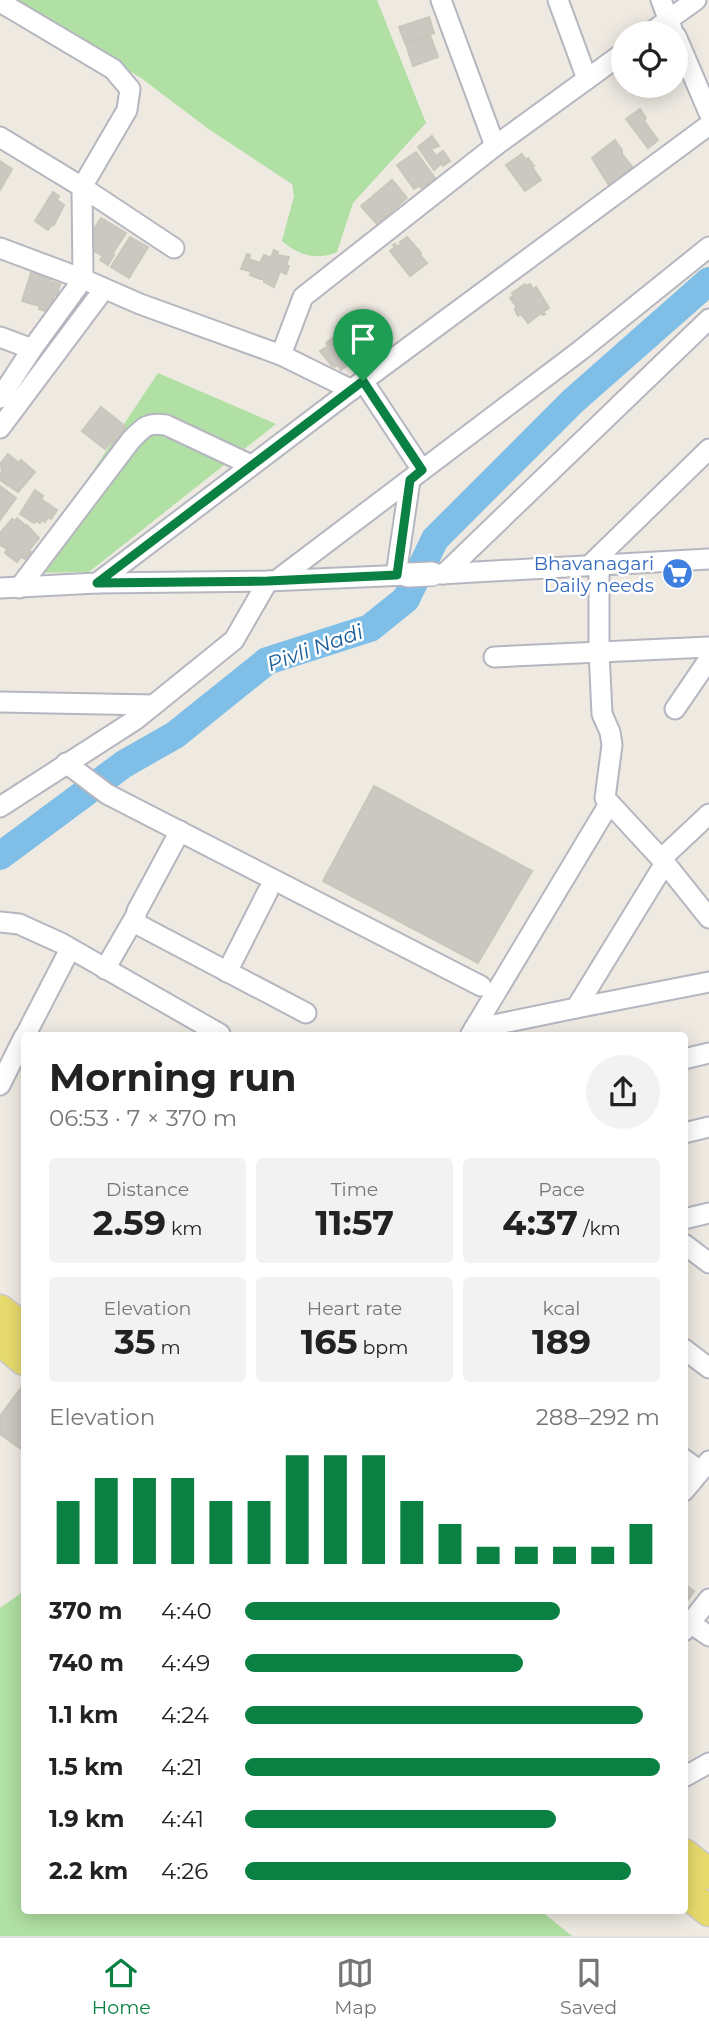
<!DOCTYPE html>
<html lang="en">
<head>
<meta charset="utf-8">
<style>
  :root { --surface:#fff; --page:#f2f2f2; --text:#222; --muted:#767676; --line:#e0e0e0; --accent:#0b8043 }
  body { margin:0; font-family:Montserrat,sans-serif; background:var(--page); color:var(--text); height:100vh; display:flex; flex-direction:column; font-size:26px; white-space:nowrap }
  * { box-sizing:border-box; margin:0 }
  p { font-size:23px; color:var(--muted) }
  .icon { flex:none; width:38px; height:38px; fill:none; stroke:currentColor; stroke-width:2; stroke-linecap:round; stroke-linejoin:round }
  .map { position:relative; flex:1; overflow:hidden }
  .panel { position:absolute; left:21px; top:1032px; width:667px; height:882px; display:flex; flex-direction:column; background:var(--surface); border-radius:7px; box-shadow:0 4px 18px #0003 }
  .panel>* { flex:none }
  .tools { position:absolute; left:611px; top:21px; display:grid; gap:14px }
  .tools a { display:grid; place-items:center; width:77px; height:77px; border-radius:50%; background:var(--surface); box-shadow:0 4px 18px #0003; font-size:35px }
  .pin { position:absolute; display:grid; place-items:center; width:60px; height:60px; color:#fff; margin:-72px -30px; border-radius:50% 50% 50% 0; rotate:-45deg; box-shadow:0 0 7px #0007 }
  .pin .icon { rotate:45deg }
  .round { display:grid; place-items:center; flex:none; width:74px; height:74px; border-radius:37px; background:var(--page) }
  .overview { display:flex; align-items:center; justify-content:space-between; height:119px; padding:0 28px }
  h1 { font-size:38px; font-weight:700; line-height:52px }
  .figures { display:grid; grid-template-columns:repeat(3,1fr); gap:10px; height:119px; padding:7px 28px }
  .figures div { display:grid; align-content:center; border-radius:7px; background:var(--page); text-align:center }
  .figures b { font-size:35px; font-weight:700 }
  .figures small { font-size:19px; font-weight:400 }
  .figures p { font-size:19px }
  .chart { height:196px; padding:14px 28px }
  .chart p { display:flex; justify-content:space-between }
  .chart svg { width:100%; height:126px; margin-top:7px; stroke:var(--accent); stroke-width:6 }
  ul { padding:0 28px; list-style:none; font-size:23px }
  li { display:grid; grid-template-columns:112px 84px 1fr; align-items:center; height:52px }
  li i { height:18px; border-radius:9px; background:var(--accent) }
  .menu { display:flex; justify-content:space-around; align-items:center; height:98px; border-top:2px solid var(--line); background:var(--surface); font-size:19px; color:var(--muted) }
  .menu a { display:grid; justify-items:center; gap:4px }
  .menu .active { color:var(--accent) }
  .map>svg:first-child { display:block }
  .green { fill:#b0e0a3 }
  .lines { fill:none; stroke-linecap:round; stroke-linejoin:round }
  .river { stroke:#7ebee7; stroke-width:28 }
  .building { fill:#cac8c0; stroke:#cac6bb; stroke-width:2 }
  .minor-casing { stroke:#b5b6c0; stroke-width:23 }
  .tertiary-casing { stroke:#b5b6c0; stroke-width:26 }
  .primary-casing { stroke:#c9c9c9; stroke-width:33 }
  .minor { stroke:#fff; stroke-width:19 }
  .tertiary { stroke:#fff; stroke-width:23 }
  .primary { stroke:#e7da6d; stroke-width:30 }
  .route-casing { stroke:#fff; stroke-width:14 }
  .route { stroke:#0b8043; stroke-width:9 }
  .labels { text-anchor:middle; stroke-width:5; stroke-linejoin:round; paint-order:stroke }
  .shop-label { font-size:19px; fill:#366cbe; stroke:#fff; text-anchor:end }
  .water-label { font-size:21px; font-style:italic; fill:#185c98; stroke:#fff }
</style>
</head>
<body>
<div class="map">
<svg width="709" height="1936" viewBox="0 0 709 1936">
  <rect width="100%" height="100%" fill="#eeeae2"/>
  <g class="green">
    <path d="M11,0H377L426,123L353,203L337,252C317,261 298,255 282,241L294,196L292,184L210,130L141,78Z"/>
    <path d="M158,373L276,424L89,572L25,573Z"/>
    <path d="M24,1591V1911H541L572,1936H0V1608Z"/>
  </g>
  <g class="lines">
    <path class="river" d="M0,856L124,764L175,735L267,661L370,628L406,599L435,539L573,401L709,281"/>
  </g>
  <g class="building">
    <path d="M429,17L434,33L405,43L399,27Z"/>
    <path d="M430,35L438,57L413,66L406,44Z"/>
    <path d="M640,109L646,118L644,121L658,140L648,148L626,119Z"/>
    <path d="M432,136L439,146L431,149L436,156L443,151L450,161L443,166L442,163L434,170L418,147Z"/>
    <path d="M615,140L622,150V154L633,168L631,169L634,173L610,187L592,158Z"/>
    <path d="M416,152L435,178L421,188L419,186L414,189L397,165Z"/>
    <path d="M522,154L526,160L528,158L534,166L532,167L541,180L525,191L506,165Z"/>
    <path d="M0,161L12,169L0,190Z"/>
    <path d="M392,180L407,198L377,224L361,206Z"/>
    <path d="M53,192L59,196L57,200L64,205L54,225L51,226L48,230L35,221Z"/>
    <path d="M101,218L126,233L111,256L114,255L108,265L100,260L103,256L89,248L87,240Z"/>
    <path d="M130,237L148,247L129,278L111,267Z"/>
    <path d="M407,237L421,253L418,256H421L427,263L410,276L390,251L395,247L393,245L395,244L397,247L402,243L400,242Z"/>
    <path d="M274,250L278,252L277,255L289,257L286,265L289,266L286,274L280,271L274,287L264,282V279H260L250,275L251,271L241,269L247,254L250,255L249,259L260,263L264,255L271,258Z"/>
    <path d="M31,273L51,279L50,281L60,284L57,296L54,295L49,312L39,309L40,306L22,301Z"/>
    <path d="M525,284L527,286L530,284L533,289L536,287L549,308L543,312L545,314L543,315L541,313L528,323L521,314L518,316L515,310L516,306L510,298L514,295L512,293Z"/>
    <path d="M360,317L379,342L341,370L338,365L335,367L332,366L320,351L328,346L326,343Z"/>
    <path d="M101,407L125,426L123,432L112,445L113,439L105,449L82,431Z"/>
    <path d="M8,454L19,463L21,460L35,472L18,492L0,480L2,469L0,464Z"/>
    <path d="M0,486L16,498L0,520Z"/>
    <path d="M35,490L43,496L41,499L57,510L51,519L48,517L45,522L42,520L40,523L37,521L34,523L20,514Z"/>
    <path d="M17,518L25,525L23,527L24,529L27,525L39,538L29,550L31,552L25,559L21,557L17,562L5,553L7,549L0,545V533L12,519L15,521Z"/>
    <path d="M374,786L532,871L478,963L323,881Z"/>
    <path d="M24,1384V1451L0,1434V1416Z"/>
    <path d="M684,1584L694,1591L684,1605Z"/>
  </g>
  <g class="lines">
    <defs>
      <g id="minor">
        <path d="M441,0L495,146"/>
        <path d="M558,0L587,79"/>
        <path d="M661,0L672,29"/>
        <path d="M0,2L113,69L130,89L127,110L82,187L83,279L32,349L0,398"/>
        <path d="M650,33L696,0"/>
        <path d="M676,36L709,113"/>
        <path d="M0,137L82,187L174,248"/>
        <path d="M0,248L83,279L140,304L281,355L352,390"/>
        <path d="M0,337L32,349"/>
        <path d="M281,355L303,297L495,146L623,53"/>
        <path d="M363,381L422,470"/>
        <path d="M0,428L104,289"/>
        <path d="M590,565L709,449"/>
        <path d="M599,565V651L602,714L610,732L612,745L605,798L665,863"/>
        <path d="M440,574L709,559"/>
        <path d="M444,574L709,319"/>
        <path d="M396,575L410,480"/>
        <path d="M277,580L581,350L709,247"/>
        <path d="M97,583L268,581L408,575"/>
        <path d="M0,588L97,583L363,381L709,125"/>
        <path d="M19,588L131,440C144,427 147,422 166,425L251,465"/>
        <path d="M494,657L709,647"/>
        <path d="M0,702L153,705"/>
        <path d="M675,709L709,659"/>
        <path d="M66,763L107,794L481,986"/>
        <path d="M0,807L135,720L234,640L268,581"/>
        <path d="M180,831L137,911L135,921L137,924L306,1013"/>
        <path d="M661,859L709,814"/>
        <path d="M0,922L19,924L61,943L220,1034L218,1036"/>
        <path d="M105,969L135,917"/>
        <path d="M227,972L268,891"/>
        <path d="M576,1008L709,982"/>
        <path d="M474,1029L609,804"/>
        <path d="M25,1036L70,949"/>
        <path d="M470,1036L474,1029L576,1008L665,863L709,918"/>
        <path d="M684,1059L709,1053"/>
        <path d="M0,1085L24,1037"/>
        <path d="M684,1133L709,1127"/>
        <path d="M684,1219L709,1213"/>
        <path d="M684,1244L709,1263"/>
        <path d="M684,1349L709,1368"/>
        <path d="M684,1459L700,1471"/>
        <path d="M684,1491L709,1461"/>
        <path d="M690,1623L709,1636"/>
        <path d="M684,1631L709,1599"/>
        <path d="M684,1777L709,1763"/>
      </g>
      <path id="tertiary" d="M408,575L432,574"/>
      <g id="primary">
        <path d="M0,1310L24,1329"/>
        <path d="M0,1340L24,1360"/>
        <path d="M684,1854L709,1874"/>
        <path d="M684,1891L709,1911"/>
      </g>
    </defs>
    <use href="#minor" class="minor-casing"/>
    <use href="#tertiary" class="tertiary-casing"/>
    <use href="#primary" class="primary-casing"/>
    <use href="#minor" class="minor"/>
    <use href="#tertiary" class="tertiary"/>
    <use href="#primary" class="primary"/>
  </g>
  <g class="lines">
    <defs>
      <path id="route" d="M363,381L422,470L410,480L397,575L268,581L97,583Z"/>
    </defs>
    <use href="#route" class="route-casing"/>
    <use href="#route" class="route"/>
  </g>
  <defs>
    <symbol id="supermarket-disc" viewBox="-11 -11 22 22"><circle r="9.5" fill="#3f7fe0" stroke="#fff"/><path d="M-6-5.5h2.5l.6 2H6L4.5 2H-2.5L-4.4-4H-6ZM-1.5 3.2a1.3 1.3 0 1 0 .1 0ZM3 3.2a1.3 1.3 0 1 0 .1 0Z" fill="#fff"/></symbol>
  </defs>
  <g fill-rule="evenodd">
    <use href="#supermarket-disc" x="660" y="556" width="35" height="35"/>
  </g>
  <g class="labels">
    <g class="shop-label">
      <text x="654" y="570">Bhavanagari<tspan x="654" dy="22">Daily needs</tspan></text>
    </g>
    <g class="water-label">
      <text transform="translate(315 648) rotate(-20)" y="7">Pivli Nadi</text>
    </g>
  </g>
</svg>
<div class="tools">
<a><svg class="icon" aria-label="locate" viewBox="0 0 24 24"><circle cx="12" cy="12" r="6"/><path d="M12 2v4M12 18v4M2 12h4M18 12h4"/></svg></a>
</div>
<div class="pin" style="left:363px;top:381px;background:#1e9e55"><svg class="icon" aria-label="arrive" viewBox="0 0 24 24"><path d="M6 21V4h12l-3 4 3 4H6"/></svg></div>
<section class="panel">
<div class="overview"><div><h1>Morning run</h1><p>06:53 · 7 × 370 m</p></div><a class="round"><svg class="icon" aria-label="share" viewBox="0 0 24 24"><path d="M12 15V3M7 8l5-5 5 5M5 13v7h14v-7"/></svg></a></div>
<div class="figures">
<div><p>Distance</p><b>2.59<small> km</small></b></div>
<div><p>Time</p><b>11:57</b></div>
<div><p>Pace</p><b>4:37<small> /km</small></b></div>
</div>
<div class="figures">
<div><p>Elevation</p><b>35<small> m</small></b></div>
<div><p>Heart rate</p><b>165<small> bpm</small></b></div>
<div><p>kcal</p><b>189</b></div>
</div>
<div class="chart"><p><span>Elevation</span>288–292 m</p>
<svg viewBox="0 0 160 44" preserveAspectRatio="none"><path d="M5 44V22M15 44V14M25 44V14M35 44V14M45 44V22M55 44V22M65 44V6M75 44V6M85 44V6M95 44V22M105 44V30M115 44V38M125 44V38M135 44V38M145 44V38M155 44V30"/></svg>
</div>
<ul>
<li><b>370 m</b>4:40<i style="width:76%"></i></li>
<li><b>740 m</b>4:49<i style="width:67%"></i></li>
<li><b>1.1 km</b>4:24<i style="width:96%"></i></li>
<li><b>1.5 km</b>4:21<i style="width:100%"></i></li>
<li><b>1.9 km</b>4:41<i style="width:75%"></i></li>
<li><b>2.2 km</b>4:26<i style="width:93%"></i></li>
</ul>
</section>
</div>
<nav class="menu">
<a class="active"><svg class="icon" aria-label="home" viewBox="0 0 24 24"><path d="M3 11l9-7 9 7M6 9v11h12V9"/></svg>Home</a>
<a><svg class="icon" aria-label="map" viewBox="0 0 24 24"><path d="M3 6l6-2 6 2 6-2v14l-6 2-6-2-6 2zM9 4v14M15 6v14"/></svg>Map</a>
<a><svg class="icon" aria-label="saved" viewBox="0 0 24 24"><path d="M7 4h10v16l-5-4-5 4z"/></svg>Saved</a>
</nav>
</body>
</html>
